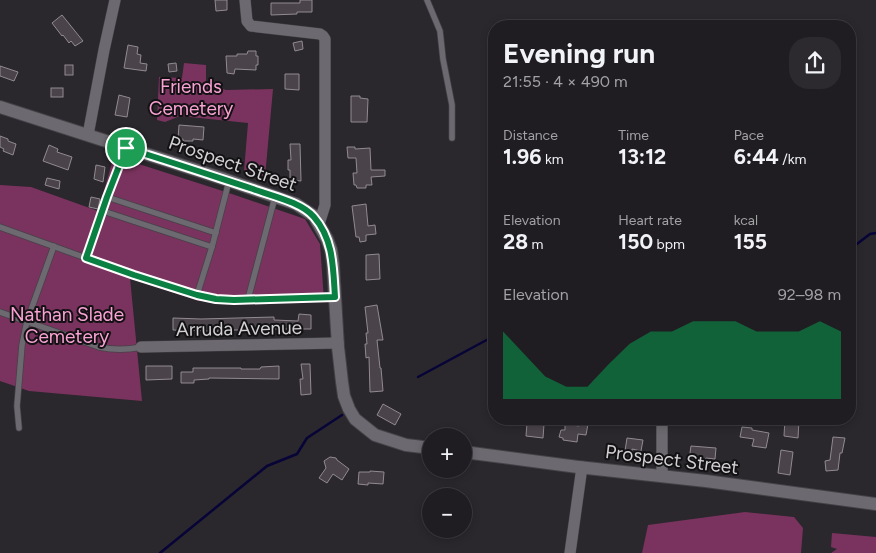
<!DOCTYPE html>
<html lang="en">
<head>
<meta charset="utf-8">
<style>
  :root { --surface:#201d22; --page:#2d2a2f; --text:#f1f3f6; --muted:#a2a2a5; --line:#3d3b40; --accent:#0b8043 }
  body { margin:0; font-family:Figtree,sans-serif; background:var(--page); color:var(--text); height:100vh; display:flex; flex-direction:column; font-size:19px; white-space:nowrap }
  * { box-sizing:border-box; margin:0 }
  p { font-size:16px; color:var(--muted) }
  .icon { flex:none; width:28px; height:28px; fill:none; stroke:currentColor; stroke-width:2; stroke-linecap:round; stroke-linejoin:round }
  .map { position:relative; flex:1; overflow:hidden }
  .side { position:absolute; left:488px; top:20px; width:368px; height:405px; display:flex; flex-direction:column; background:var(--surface); border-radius:20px; box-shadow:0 2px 8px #0003,0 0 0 1px var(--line) }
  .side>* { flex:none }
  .buttons { position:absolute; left:422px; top:428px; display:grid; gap:10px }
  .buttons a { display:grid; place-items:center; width:50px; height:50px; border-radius:50%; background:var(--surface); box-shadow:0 2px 8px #0003,0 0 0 1px var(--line); font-size:25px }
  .pin { position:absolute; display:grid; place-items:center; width:42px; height:42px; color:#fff; margin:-21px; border:2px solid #fff; border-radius:50%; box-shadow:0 1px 5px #0007 }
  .round { display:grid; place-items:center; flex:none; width:52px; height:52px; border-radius:20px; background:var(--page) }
  .summary { display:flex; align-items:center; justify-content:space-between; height:85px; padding:0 15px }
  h1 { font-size:28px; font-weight:700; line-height:38px }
  .figures { display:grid; grid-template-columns:repeat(3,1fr); gap:8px; height:85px; padding:5px 15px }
  .figures div { display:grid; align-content:center }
  .figures b { font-size:21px; font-weight:700 }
  .figures small { font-size:14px; font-weight:400 }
  .figures p { font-size:14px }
  .chart { height:140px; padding:10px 15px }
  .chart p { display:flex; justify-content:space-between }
  .chart svg { width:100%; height:90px; margin-top:5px; fill:var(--accent); opacity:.7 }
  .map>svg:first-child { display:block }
  .green { fill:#7a335e }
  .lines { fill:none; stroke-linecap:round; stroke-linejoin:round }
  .stream { stroke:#070438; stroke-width:2.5 }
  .building { fill:#4a444a; stroke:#918b91 }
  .service-casing { stroke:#454247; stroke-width:7 }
  .minor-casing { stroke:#454247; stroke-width:12 }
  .tertiary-casing { stroke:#454247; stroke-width:14 }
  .service { stroke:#6d6970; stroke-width:5.5 }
  .minor { stroke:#6d6970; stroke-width:11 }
  .tertiary { stroke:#6d6970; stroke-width:12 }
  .route-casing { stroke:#fff; stroke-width:10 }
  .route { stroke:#0b8043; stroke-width:6 }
  .labels { text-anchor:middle; stroke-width:4; stroke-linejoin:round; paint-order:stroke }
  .park-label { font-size:19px; fill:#faa2d3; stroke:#121113 }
  .street-label { font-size:19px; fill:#d3d0d4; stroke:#121113 }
</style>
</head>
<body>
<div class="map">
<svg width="876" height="553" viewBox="0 0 876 553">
  <rect width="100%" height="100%" fill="#2a272d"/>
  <g class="green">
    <path d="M184,63L206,65V83L226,90L273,89L265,177L244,171L248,123L180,116L165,122L157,120L159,77L182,78Z"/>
    <path d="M114,156L229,193L305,219L320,244L324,300L199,301L130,278L142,401L29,391L0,381V185L31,187L98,211Z"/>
    <path d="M745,512L794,517L803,528L801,553H642L648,525Z"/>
    <path d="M832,533L876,537V553H831L837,549L831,547Z"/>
  </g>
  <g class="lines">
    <g class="stream">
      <path d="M849,250L870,234L876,233"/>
      <path d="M418,377L494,336"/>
      <path d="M160,553L267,466L297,454L307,438L342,415"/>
    </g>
  </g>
  <g class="building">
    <path d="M215,0H227V10L216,11Z"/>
    <path d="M300,0H312V12H297V14L271,15V3H300Z"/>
    <path d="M62,15L83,41L75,46L71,41L69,43L63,35L62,36L52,23Z"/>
    <path d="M302,41L303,49L295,51L293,43Z"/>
    <path d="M128,45L138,47L137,54L141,55L140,63L147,64L146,71L124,68Z"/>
    <path d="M248,51H256V56H258V65H256V70L235,69L234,74L227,73L226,56H237V54H247Z"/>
    <path d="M176,63L177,71L169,72L168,64Z"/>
    <rect x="65" y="65" width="8" height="10"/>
    <path d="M0,66L18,72L14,81L0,76Z"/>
    <path d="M285,74H299V90L285,89Z"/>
    <rect x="51" y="88" width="12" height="9"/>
    <path d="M119,95L130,98L127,117L115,115Z"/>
    <path d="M351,96H360V98L368,99L367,122H351Z"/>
    <path d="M179,125L204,127L203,140L193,139V141H183V139H178Z"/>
    <path d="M0,136L8,139V141L16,144L13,155L3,151L4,149L0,147Z"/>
    <path d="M290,144H300L301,181L290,180V170H288V160H291Z"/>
    <path d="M49,145L58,149L57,152L72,157L68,170L43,161Z"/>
    <path d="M347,147H355V149L370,148L371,170H385V176L371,177L372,185H366V188H357L356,185H354L353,173H357L356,158H348Z"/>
    <path d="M96,165L105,167L103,182L94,179Z"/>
    <path d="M47,178L60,181L59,189L45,185Z"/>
    <path d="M91,197L100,199L98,209L89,207Z"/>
    <path d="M366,204L368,226L375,225L376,234L366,235V241L360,242L359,237H356L352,206Z"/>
    <path d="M379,254L380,279L366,280V255Z"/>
    <path d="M377,305L383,340H377L380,368H381L383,391L370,392L369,357L366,358L365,344H367L366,333H368L365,307Z"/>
    <path d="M299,314L311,315V329H265V331H247V330H218V332H211V331L173,330V318L201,319L274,317V320L298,321Z"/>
    <path d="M301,364H310L311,394L301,395L300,379H303Z"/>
    <path d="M146,366H172V379L146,380Z"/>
    <path d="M279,366V379L209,378V379L194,380V383H181V372H193V368H241V369H260L261,367Z"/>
    <path d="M383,404L401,414L395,425L377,415Z"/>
    <path d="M785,419L799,420L798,438L784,436Z"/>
    <path d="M527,423L544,424L543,438L526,436Z"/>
    <path d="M579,423L588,424L586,435L578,434L577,442L563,440V438L559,437L561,430H565V424L579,426Z"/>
    <path d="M742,427L752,428V430L769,433L766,448L752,446L754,439L740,437Z"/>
    <path d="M833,437L845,438L842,453H840L838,470L826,471L825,461L830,460Z"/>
    <path d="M627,438L643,440L641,451L632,449V452L625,451Z"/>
    <path d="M691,446L716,448L715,459L706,458L705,461L689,460Z"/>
    <path d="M781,450L793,452L790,475L778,473Z"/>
    <path d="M330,457L336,458L337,460L349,469L342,480L333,474L327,483L319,478L326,468L324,461Z"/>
    <path d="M370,471L384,472L383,484L368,483V485L358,484L359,472H370Z"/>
  </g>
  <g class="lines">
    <defs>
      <g id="service">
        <path d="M427,0L440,31L443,59L452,105V138"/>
        <path d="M126,148L107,197L216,233"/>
        <path d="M103,211L107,197"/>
        <path d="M0,227L86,258"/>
        <path d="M212,247L229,181"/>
        <path d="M197,295L212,247L103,211L86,258L133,275L197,295L216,299L234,300L335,297"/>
        <path d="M248,299L275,197"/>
        <path d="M0,312L99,347C113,350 127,350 141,347"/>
        <path d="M19,428L17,406L22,345L27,321L54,246"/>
      </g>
      <g id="minor">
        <path d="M245,0L247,21L251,26L320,34L323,36L325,39V205L319,224"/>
        <path d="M88,135L104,50L115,0"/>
        <path d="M141,347L338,343"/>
        <path d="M662,419V476"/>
        <path d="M570,553L582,467"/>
      </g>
      <g id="tertiary">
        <path d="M0,107L224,179L296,204L314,216L327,239L331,250L333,264L338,347L342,382L344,396L349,409L355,419L375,435L406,445L431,448"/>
        <path d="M464,452L578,467L706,481L876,504"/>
      </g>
    </defs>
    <use href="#service" class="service-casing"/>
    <use href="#minor" class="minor-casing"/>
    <use href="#tertiary" class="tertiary-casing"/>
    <use href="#service" class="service"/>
    <use href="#minor" class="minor"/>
    <use href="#tertiary" class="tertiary"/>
  </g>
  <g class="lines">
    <defs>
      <path id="route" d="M126,148C168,161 210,175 253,189C272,196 301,202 314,217C334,240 333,269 335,297L234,300L216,299L197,295L134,275L86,258L107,197Z"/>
    </defs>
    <use href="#route" class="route-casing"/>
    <use href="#route" class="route"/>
  </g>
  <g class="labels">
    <g class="park-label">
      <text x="191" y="93">Friends<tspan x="191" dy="22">Cemetery</tspan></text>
      <text x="67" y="321">Nathan Slade<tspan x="67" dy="22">Cemetery</tspan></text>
    </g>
    <g class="street-label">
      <text transform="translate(233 163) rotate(19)" y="7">Prospect Street</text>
      <text transform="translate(239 328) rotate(-1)" y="7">Arruda Avenue</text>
      <text transform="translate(672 459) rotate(7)" y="7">Prospect Street</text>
    </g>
  </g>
</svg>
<div class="buttons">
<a>+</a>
<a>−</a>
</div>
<div class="pin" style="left:126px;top:148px;background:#1e9e55"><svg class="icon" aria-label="arrive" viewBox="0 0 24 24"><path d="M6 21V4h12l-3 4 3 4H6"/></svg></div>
<section class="side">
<div class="summary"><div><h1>Evening run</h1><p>21:55 · 4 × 490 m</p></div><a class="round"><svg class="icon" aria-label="share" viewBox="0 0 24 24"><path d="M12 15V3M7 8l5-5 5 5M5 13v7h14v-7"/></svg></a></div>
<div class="figures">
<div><p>Distance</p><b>1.96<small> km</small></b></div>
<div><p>Time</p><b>13:12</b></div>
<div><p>Pace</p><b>6:44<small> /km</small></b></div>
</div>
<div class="figures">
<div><p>Elevation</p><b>28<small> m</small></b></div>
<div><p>Heart rate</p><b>150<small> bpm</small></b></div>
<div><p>kcal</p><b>155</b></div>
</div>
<div class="chart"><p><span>Elevation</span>92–98 m</p>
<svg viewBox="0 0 160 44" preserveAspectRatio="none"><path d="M0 44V11L10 22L20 33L30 38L40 38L50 27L60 17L70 11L80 11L90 6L100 6L110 6L120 11L130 11L140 11L150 6L160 11V44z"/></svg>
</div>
</section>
</div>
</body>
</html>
